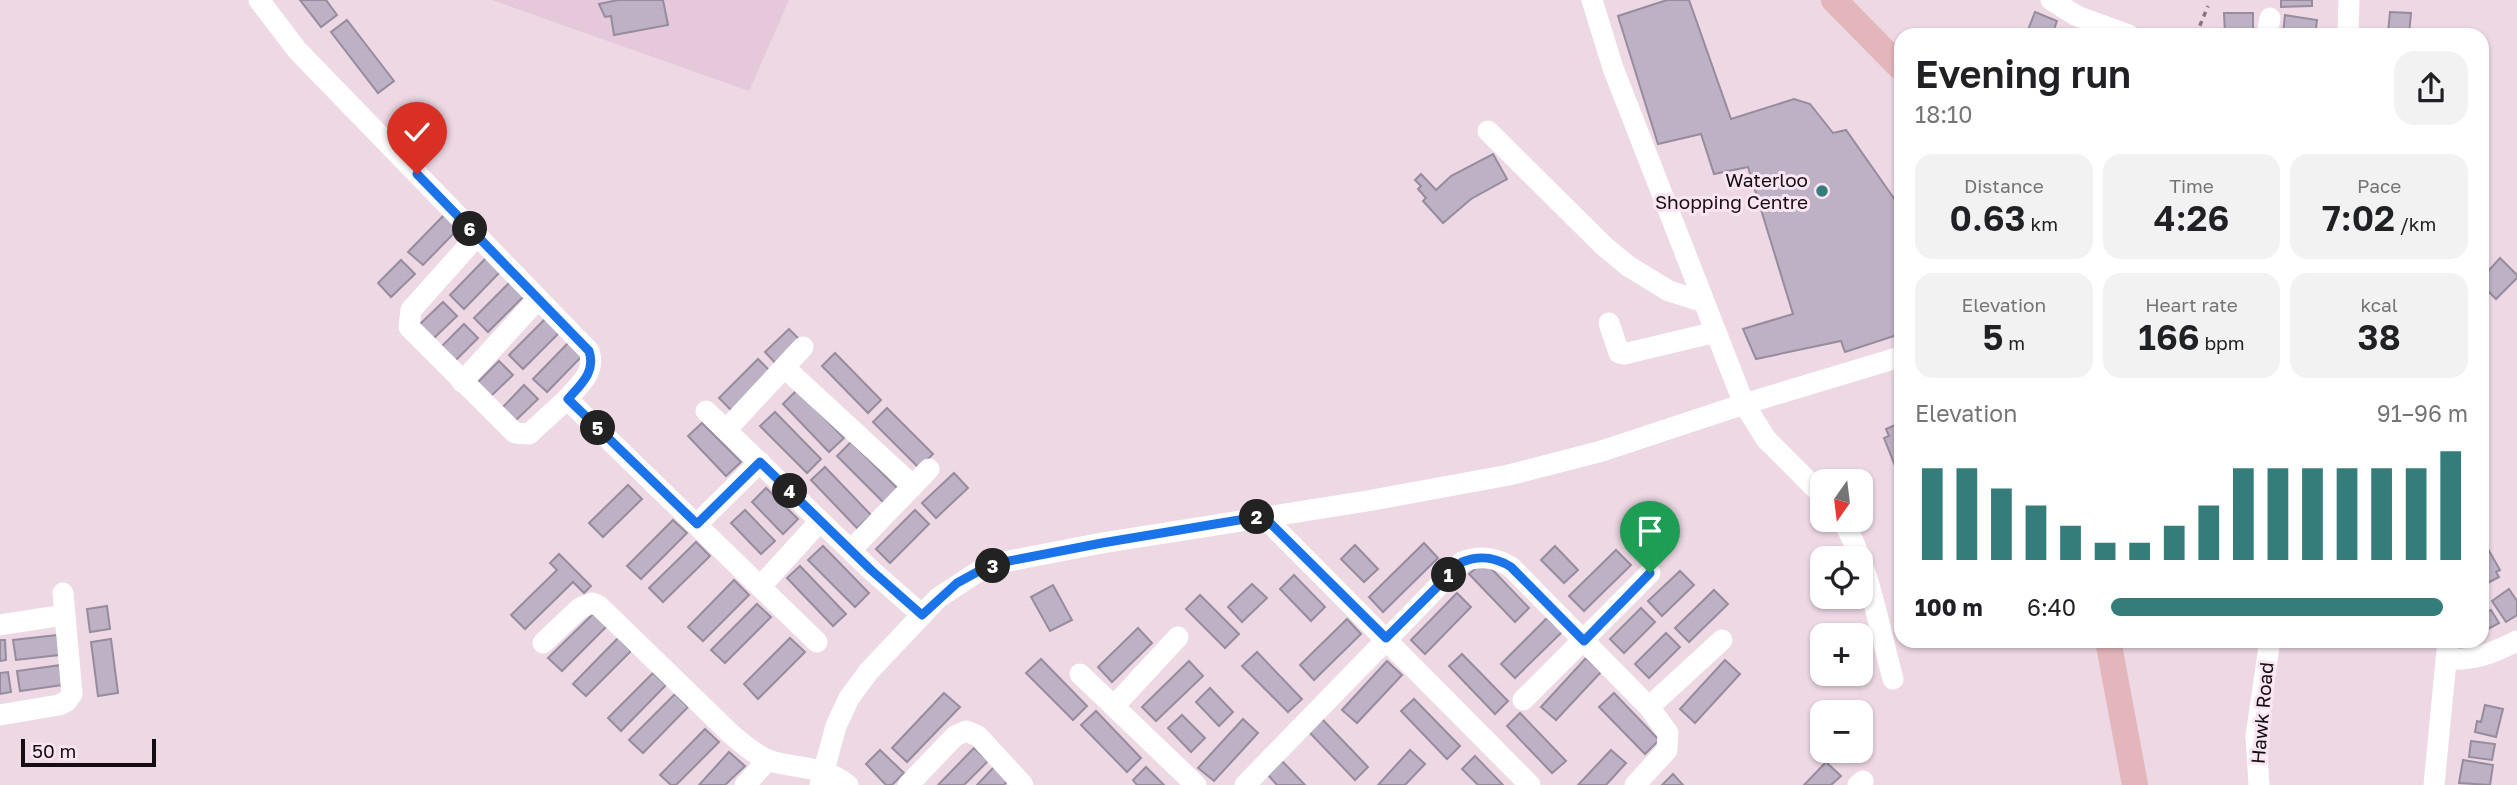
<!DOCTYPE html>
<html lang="en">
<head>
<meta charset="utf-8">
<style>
  :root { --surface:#fff; --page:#f2f2f2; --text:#202124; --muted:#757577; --accent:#357d7a }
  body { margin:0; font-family:"Golos Text",sans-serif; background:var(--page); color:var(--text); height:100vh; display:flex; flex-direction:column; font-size:26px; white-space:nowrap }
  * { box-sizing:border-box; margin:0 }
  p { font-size:23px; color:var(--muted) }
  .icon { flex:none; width:38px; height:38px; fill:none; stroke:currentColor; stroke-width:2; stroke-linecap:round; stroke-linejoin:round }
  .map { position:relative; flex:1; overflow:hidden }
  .sheet { position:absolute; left:1894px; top:28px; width:595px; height:620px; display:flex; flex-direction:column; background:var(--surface); border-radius:21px; box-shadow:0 2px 5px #0004 }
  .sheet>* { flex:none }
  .needle { width:46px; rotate:194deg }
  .fabs { position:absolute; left:1810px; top:469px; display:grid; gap:14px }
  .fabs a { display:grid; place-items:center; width:63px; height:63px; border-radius:14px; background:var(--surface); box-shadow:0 2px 5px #0004; font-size:35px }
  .scale { position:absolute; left:21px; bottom:18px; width:135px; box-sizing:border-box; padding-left:7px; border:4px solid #140e12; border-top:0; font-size:19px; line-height:24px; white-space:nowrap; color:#140e12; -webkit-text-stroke:5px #fbe5f2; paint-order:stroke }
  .pin { position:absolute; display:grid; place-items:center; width:60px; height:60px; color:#fff; margin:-72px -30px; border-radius:50% 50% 50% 0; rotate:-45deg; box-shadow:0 0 7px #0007 }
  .pin .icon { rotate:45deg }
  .km { position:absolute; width:35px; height:35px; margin:-18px; border-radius:50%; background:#222; color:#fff; font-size:19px; line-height:35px; text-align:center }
  .round { display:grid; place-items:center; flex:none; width:74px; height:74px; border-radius:21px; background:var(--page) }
  .summary { display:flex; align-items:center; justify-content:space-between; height:119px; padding:0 21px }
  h1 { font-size:38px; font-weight:600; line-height:52px }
  .figures { display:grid; grid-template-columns:repeat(3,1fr); gap:10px; height:119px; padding:7px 21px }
  .figures div { display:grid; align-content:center; border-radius:18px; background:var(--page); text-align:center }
  .figures b { font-size:35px; font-weight:600 }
  .figures small { font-size:19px; font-weight:400 }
  .figures p { font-size:19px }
  .chart { height:196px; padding:14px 21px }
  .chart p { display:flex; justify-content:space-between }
  .chart svg { width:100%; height:126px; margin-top:7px; stroke:var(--accent); stroke-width:6 }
  ul { padding:0 21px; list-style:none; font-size:23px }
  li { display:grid; grid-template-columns:112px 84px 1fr; align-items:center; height:52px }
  li i { height:18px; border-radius:9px; background:var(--accent) }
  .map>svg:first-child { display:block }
  .built { fill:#e5c9da }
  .building { fill:#bdb2c5; stroke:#968c9d; stroke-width:2 }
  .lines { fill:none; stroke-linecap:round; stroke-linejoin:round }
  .path { stroke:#84777f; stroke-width:3.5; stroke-dasharray:5 5; stroke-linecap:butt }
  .minor { stroke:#fff; stroke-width:21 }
  .major { stroke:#e3b6bc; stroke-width:26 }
  .route-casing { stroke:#fff; stroke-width:14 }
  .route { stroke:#1a73e8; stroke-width:9 }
  .poi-dot { fill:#357d7a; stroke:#fbe5f2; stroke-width:2.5 }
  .labels { text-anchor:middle; stroke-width:6; stroke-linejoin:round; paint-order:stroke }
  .poi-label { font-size:19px; fill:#140e12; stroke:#fbe5f2; text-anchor:end }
  .street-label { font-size:19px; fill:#140e12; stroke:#fbe5f2 }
</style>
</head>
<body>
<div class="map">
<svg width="2517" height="785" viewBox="0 0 2517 785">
  <rect width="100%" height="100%" fill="#edd8e4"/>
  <path class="built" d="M492,0H789L749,91Z"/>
  <g class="building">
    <path d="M300,0H326L337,15L321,27Z"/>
    <path d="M618,0H663L668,25L614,35L611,16L605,17L599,4Z"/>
    <path d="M1667,0H1689L1731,119L1794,99L1810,104L1833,133L1846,130L1900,207V334L1845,352L1841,341L1756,359L1743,329L1793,314L1748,167L1714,174L1701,134L1658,144L1618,16Z"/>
    <path d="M2281,0H2312V6L2281,7Z"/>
    <path d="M2035,12L2057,21L2052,35H2026Z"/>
    <path d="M2390,12L2411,13L2409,34L2388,33Z"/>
    <path d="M2224,13H2253V33L2225,34Z"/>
    <path d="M2285,15L2317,20L2315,35L2283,34Z"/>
    <path d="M347,20L394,81L378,93L331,32Z"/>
    <path d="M1493,154L1507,179L1471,199L1443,223L1423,201L1426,198L1418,189L1421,186L1415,180L1421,174L1436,190L1451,176Z"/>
    <path d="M446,213L460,227L423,265L408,252Z"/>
    <path d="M487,257L501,271L464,309L450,295Z"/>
    <path d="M2500,258L2517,275V278L2496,299L2482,285V278Z"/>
    <path d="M401,260L415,274L391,297L378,283Z"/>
    <path d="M512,280L526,294L488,332L474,318Z"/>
    <path d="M443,302L457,316L433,339L419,325Z"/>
    <path d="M547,317L561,331L523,369L509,355Z"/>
    <path d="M464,324L478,338L455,361L441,347Z"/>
    <path d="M789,329L803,343L779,367L765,352Z"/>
    <path d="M570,341L584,354L547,392L533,379Z"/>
    <path d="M835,353L881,400L868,413L822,366Z"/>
    <path d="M758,359L772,373L733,412L719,398Z"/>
    <path d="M499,361L513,375L489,398L475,385Z"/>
    <path d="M524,385L538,399L514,422L501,409Z"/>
    <path d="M797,390L844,438L829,452L783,404Z"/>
    <path d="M887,408L933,454L919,468L873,422Z"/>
    <path d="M775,412L821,459L807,473L760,426Z"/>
    <path d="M702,423L741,462L726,476L688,436Z"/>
    <path d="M1900,423V466L1896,468L1884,438L1889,436L1886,429Z"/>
    <path d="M851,442L898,489L884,503L837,456Z"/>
    <path d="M825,467L871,515L857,528L811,480Z"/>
    <path d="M954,473L968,488L936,518L922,503Z"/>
    <path d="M628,485L642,499L603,537L589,523Z"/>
    <path d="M766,488L798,519L783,534L752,502Z"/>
    <path d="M745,510L775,541L761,554L731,523Z"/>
    <path d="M915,510L929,524L890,563L876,549Z"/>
    <path d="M673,520L687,533L641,579L627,566Z"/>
    <path d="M696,542L710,556L663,602L649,588Z"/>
    <path d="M1424,543L1438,558L1383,612L1369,597Z"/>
    <path d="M1355,545L1378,569L1364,582L1341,559Z"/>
    <path d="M823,546L869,593L855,607L808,560Z"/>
    <path d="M1555,546L1578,570L1564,583L1541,560Z"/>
    <path d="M2488,549L2500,570L2496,572L2499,577L2482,586V553Z"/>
    <path d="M1616,550L1631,565L1584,611L1569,596Z"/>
    <path d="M559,554L591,586L584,593L573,582L525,629L511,615L557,570L550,563Z"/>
    <path d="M1484,561L1529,608L1515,622L1469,574Z"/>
    <path d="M800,566L846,614L833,626L787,578Z"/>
    <path d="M1680,571L1694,585L1662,616L1648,601Z"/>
    <path d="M1294,575L1325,607L1311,621L1280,589Z"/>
    <path d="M734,580L749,595L703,641L688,627Z"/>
    <path d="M1252,584L1267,598L1242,622L1228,607Z"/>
    <path d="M1053,585L1072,620L1050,631L1031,597Z"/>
    <path d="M2509,589L2517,601V615L2506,622L2492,601Z"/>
    <path d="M1714,590L1728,604L1689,642L1675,628Z"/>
    <path d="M1457,593L1471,607L1425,654L1411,640Z"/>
    <path d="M1200,595L1239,634L1225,648L1186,609Z"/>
    <path d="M757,604L771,617L725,663L711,650Z"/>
    <path d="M107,606L110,629L90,632L87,609Z"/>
    <path d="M1641,608L1655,622L1624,653L1610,639Z"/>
    <path d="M2491,610L2499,623L2484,631L2482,626V616Z"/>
    <path d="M594,613L607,626L562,671L548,658Z"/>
    <path d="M1547,618L1562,632L1515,678L1501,664Z"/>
    <path d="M1347,619L1361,634L1314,680L1300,665Z"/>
    <path d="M1138,628L1152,643L1112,682L1098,667Z"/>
    <path d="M1666,633L1680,647L1649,678L1635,664Z"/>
    <path d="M57,635L59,655L16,660L13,640Z"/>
    <path d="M618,638L631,651L586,696L573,684Z"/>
    <path d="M790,638L805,652L758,699L744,684Z"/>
    <path d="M111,639L118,693L98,696L91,642Z"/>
    <path d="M0,640H5L6,660L0,661Z"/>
    <path d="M1257,652L1302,699L1288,712L1242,666Z"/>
    <path d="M1462,654L1508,701L1495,714L1449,666Z"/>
    <path d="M1586,658L1601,672L1556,720L1541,707Z"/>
    <path d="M1041,659L1087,706L1073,720L1026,673Z"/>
    <path d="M1725,660L1740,674L1695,723L1680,709Z"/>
    <path d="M1189,661L1203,676L1156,721L1142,707Z"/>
    <path d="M1387,661L1402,675L1357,723L1342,710Z"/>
    <path d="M61,665L63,685L20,691L17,671Z"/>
    <path d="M8,672L11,692L0,694V673Z"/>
    <path d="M653,673L666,685L621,731L608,718Z"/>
    <path d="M1210,688L1233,712L1219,726L1196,702Z"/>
    <path d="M944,693L960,707L907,762L892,748Z"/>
    <path d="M1614,693L1659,740L1645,754L1599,707Z"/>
    <path d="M675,694L688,707L643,753L629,740Z"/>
    <path d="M1414,699L1460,746L1447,759L1401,711Z"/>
    <path d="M2485,705L2503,709L2496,737L2475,732L2477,721L2481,722Z"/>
    <path d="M1096,711L1141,758L1127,772L1081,725Z"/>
    <path d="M1520,713L1566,761L1552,773L1507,726Z"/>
    <path d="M1182,715L1205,738L1191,752L1168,728Z"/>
    <path d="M1243,719L1258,733L1214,781L1198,768Z"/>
    <path d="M1322,719L1368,767L1355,780L1309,732Z"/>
    <path d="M705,729L719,742L676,785H671L660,775Z"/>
    <path d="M2471,741L2495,744L2492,760L2469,757Z"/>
    <path d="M974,748L988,761L964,785H938Z"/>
    <path d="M880,750L904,773L892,785H886L866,764Z"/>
    <path d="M1410,750L1425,764L1405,785H1378Z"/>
    <path d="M1611,750L1626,763L1606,785H1578Z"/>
    <path d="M729,752L745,766L725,785H699Z"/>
    <path d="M1475,756L1503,785H1478L1462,769Z"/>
    <path d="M2463,760L2493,765L2490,785L2459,783Z"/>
    <path d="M1282,761L1305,785H1277L1268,775Z"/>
    <path d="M1826,762L1841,776L1831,785H1804Z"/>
    <path d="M995,766L1009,779L1004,785H977Z"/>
    <path d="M1146,767L1164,785H1137L1133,780Z"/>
    <path d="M1673,774L1683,785H1662Z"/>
  </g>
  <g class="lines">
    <path class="path" d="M2196,35L2208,6"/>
    <g class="minor">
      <path d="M259,0L297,50L589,351C596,372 580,384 567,399L817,642"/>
      <path d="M1592,0L1613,68L1744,404L1766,439L1822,495"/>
      <path d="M2051,0L2077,16L2129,35"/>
      <path d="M2267,35L2270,18"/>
      <path d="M2348,35L2349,0"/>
      <path d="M1488,131L1604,246L1628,266L1669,291L1704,302"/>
      <path d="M477,236L411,310L409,327L515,433L529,434L567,399"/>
      <path d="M1609,323L1619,353L1624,354L1716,332"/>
      <path d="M785,368L913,486"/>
      <path d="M462,382L538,299"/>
      <path d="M706,411L871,570L922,615"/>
      <path d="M727,429L803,347"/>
      <path d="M1263,516L1530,785"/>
      <path d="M1842,520C1869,563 1879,629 1893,679"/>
      <path d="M697,524L760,462"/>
      <path d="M851,550L929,469"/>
      <path d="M761,586L820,521"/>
      <path d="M0,625L64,615"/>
      <path d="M543,643L580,608L592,603L599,606L731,734C743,744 754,754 768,760C798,770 821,764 848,785"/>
      <path d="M2447,659C2474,661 2493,653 2517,641"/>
      <path d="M1080,674L1196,785"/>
      <path d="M1523,700L1650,573"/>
      <path d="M1114,706L1178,637"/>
      <path d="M1649,707L1722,640"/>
      <path d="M0,715L59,705L67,701L72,694L63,593"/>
      <path d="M745,785L768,760"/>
      <path d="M820,785L836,726L849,698L869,671L938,598L979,571L1009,561L1102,543L1367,501L1509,475L1602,451L1744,404L1900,357"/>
      <path d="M908,785L955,736L966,731L978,736L1023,785"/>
      <path d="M1245,785L1462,562C1480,555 1495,557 1511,567L1649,707L1668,733L1667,750L1635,785"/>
      <path d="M1858,785L1863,781"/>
      <path d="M2259,785L2256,736L2270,640"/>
      <path d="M2434,785L2448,640"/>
    </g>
    <g class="major">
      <path d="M1834,0L1900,67"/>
      <path d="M2108,640L2135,785"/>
    </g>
  </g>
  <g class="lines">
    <defs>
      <path id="route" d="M417,174L589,351C596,372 581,384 568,399L697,524L760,462L871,570L922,615L957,583L979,571L1009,561L1102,543L1263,516L1386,638L1462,562C1480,555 1495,557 1511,567L1584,641L1650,573"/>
    </defs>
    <use href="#route" class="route-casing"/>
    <use href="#route" class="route"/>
  </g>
  <circle class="poi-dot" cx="1822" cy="191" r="7"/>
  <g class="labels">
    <g class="poi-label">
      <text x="1808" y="187">Waterloo<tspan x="1808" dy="22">Shopping Centre</tspan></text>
    </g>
    <g class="street-label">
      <text transform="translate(2262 713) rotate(-85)" y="7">Hawk Road</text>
    </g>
  </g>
</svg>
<div class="fabs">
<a><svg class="needle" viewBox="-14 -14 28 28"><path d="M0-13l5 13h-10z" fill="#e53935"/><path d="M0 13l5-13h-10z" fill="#757577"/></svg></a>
<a><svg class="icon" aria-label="locate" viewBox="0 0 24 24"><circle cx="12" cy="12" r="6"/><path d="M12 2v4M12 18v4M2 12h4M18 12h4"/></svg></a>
<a>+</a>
<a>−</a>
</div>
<div class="scale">50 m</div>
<div class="pin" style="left:1650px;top:573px;background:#1e9e55"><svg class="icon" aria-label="arrive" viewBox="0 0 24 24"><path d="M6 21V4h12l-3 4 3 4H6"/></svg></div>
<div class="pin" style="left:417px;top:174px;background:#d93025"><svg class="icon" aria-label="check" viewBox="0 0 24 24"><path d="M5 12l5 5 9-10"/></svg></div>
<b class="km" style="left:1449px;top:575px">1</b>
<b class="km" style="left:1257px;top:517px">2</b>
<b class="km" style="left:993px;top:566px">3</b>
<b class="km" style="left:790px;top:491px">4</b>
<b class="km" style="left:598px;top:428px">5</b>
<b class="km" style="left:470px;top:229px">6</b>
<section class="sheet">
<div class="summary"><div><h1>Evening run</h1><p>18:10</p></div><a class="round"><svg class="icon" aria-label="share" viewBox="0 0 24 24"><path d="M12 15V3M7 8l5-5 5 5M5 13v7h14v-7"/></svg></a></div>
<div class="figures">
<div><p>Distance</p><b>0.63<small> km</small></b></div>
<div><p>Time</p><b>4:26</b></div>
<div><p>Pace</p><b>7:02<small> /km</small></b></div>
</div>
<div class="figures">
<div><p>Elevation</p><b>5<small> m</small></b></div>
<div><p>Heart rate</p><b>166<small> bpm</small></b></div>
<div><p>kcal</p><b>38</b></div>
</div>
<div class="chart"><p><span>Elevation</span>91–96 m</p>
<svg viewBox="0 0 160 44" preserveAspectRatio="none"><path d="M5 44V12M15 44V12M25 44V19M35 44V25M45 44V32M55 44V38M65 44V38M75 44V32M85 44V25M95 44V12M105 44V12M115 44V12M125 44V12M135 44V12M145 44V12M155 44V6"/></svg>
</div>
<ul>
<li><b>100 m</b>6:40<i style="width:93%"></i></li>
</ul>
</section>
</div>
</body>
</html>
